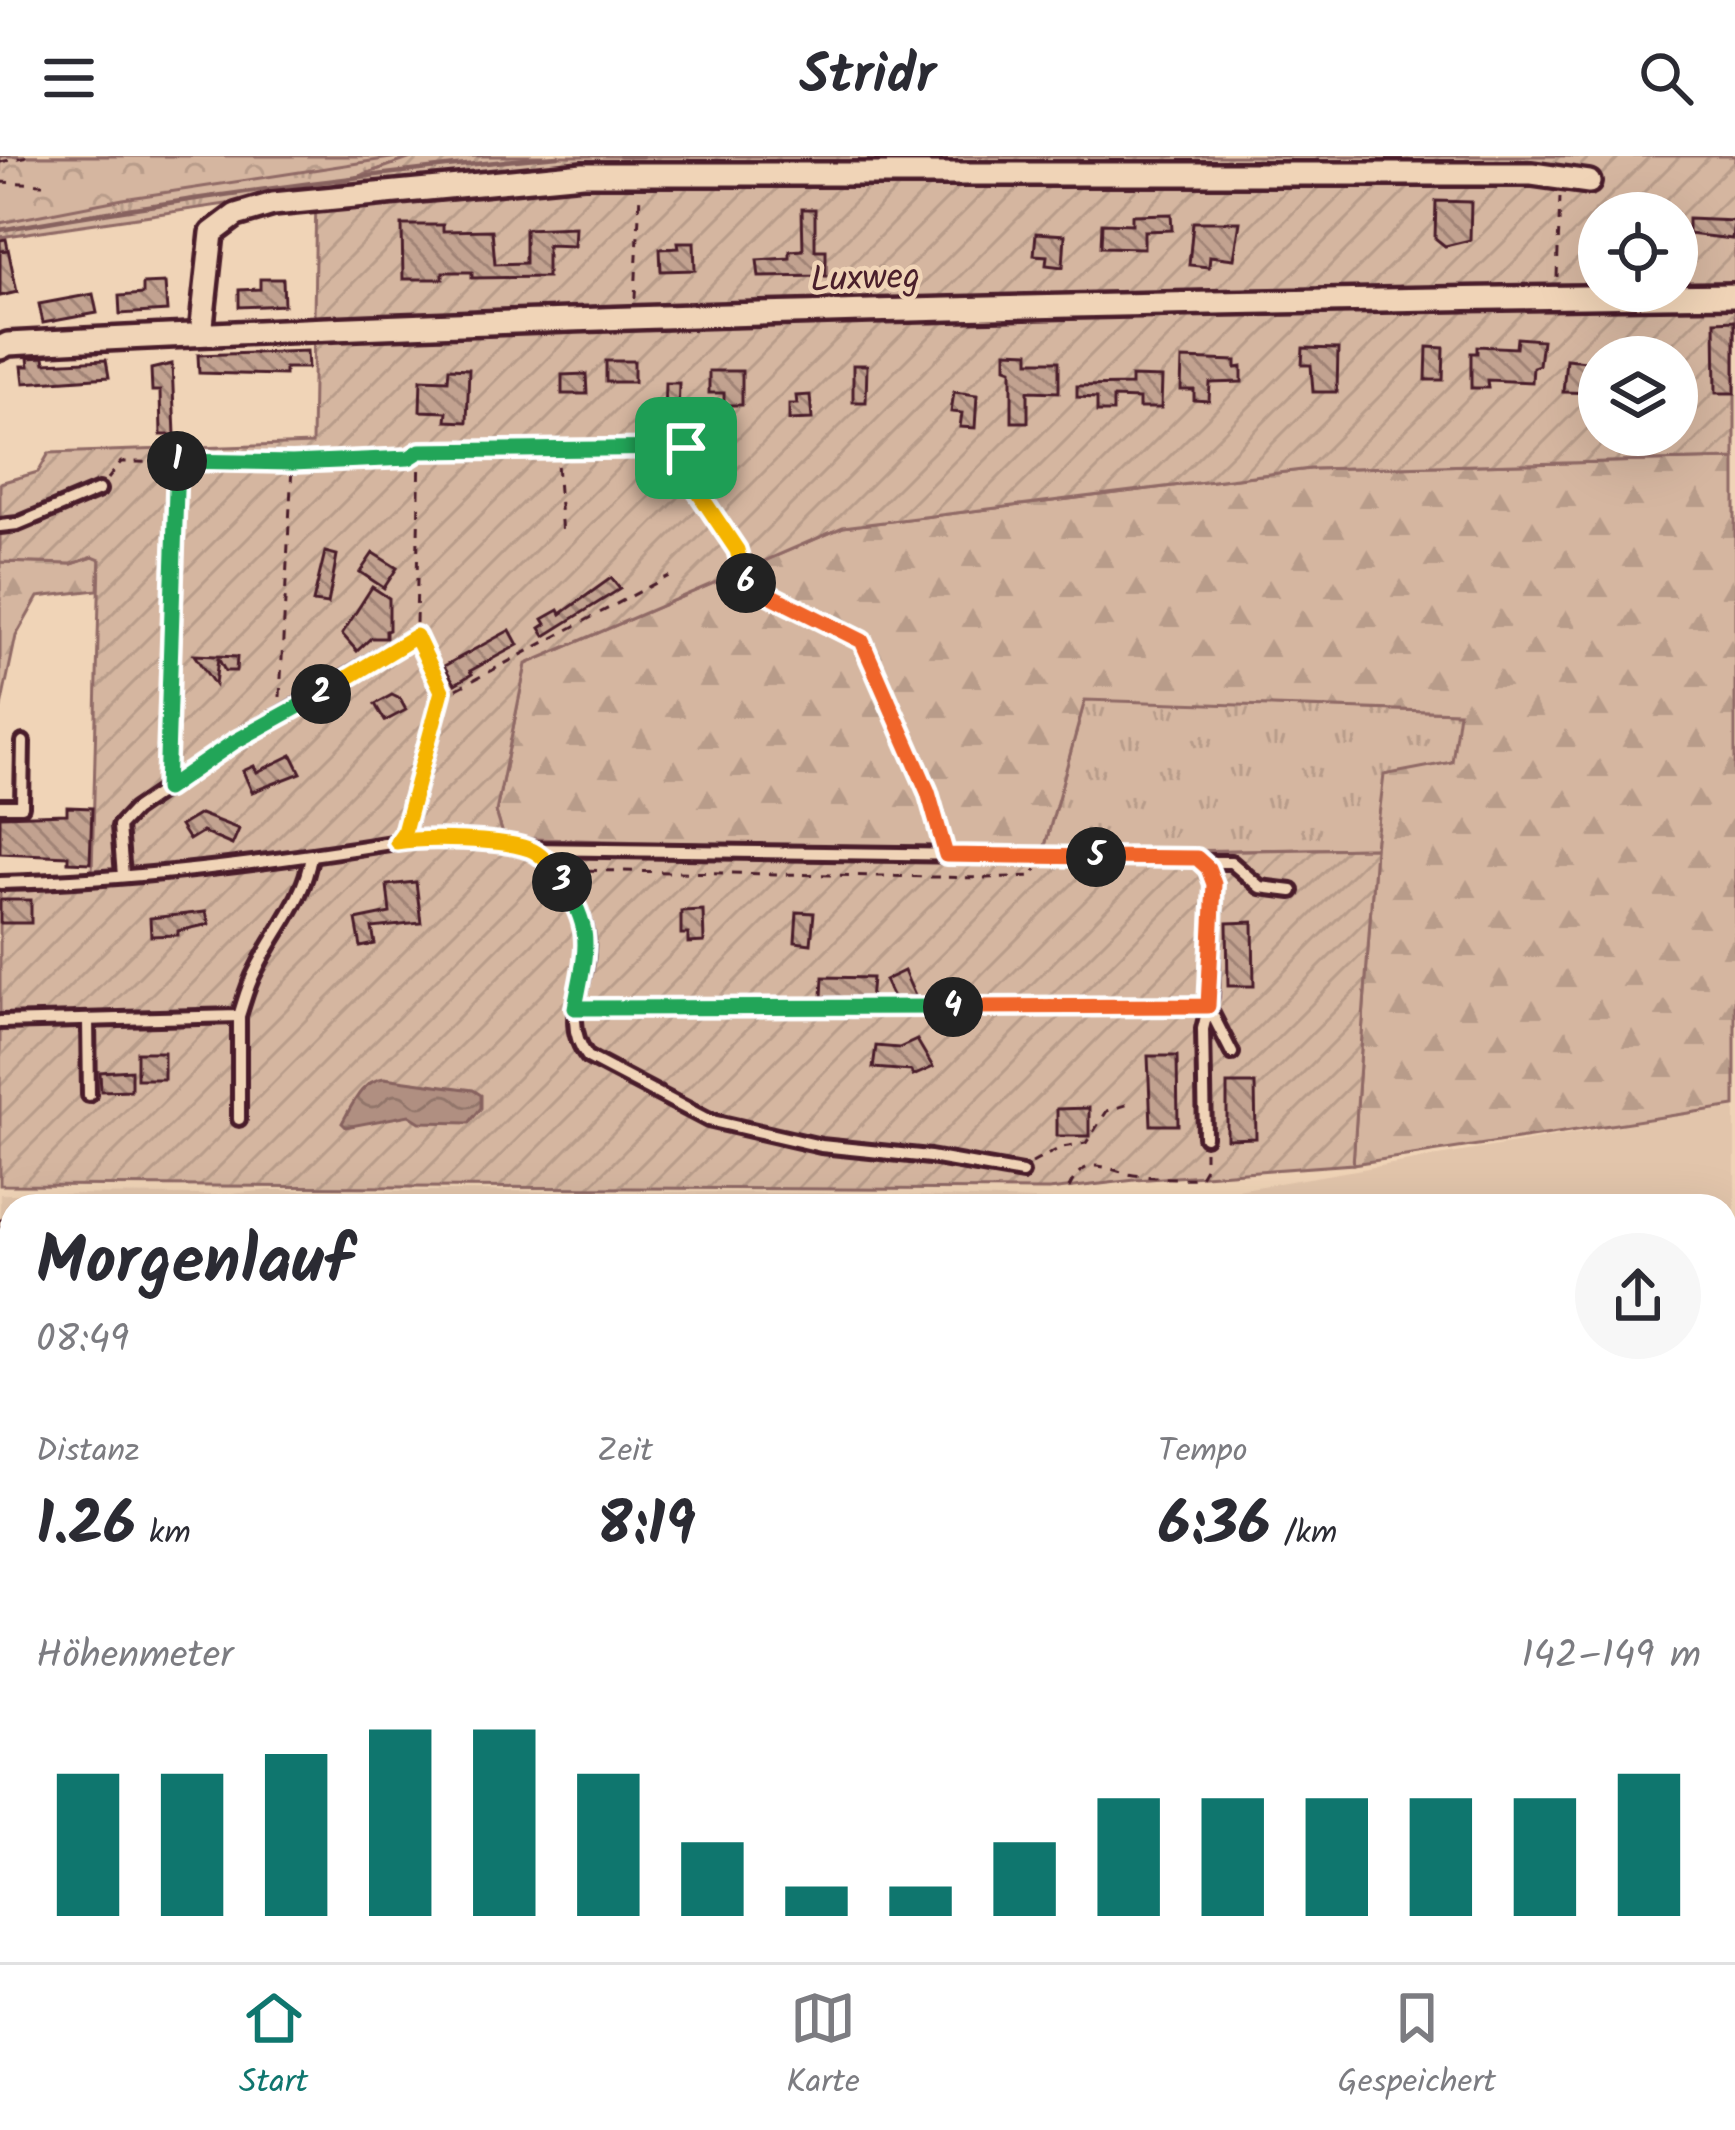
<!DOCTYPE html>
<html lang="de">
<head>
<meta charset="utf-8">
<style>
  :root { --surface:#fff; --page:#f7f7f7; --text:#2b2b33; --muted:#7c7c81; --line:#e1e1e2; --accent:#0f766e }
  body { margin:0; font-family:Kalam,sans-serif; background:var(--page); color:var(--text); height:100vh; display:flex; flex-direction:column; font-size:45px; white-space:nowrap }
  * { box-sizing:border-box; margin:0 }
  p { font-size:39px; color:var(--muted) }
  .icon { flex:none; width:66px; height:66px; fill:none; stroke:currentColor; stroke-width:2; stroke-linecap:round; stroke-linejoin:round }
  .map { position:relative; flex:1; overflow:hidden }
  .side { position:absolute; left:0px; top:1038px; width:1737px; height:768px; display:flex; flex-direction:column; background:var(--surface); border-radius:36px 36px 0 0; box-shadow:0 12px 48px #0002 }
  .side>* { flex:none }
  .buttons { position:absolute; left:1578px; top:36px; display:grid; gap:24px }
  .buttons a { display:grid; place-items:center; width:120px; height:120px; border-radius:50%; background:var(--surface); box-shadow:0 12px 48px #0002; font-size:60px }
  .pin { position:absolute; display:grid; place-items:center; width:102px; height:102px; color:#fff; margin:-51px; border-radius:24px; box-shadow:0 6px 18px #0006 }
  .km { position:absolute; width:60px; height:60px; margin:-30px; border-radius:50%; background:#222; color:#fff; font-size:33px; line-height:60px; text-align:center }
  .round { display:grid; place-items:center; flex:none; width:126px; height:126px; border-radius:63px; background:var(--page) }
  .headline { display:flex; align-items:center; justify-content:space-between; height:204px; padding:0 36px }
  h1 { font-size:66px; font-weight:600; line-height:90px }
  .figures { display:grid; grid-template-columns:repeat(3,1fr); gap:18px; height:204px; padding:12px 36px }
  .figures div { display:grid; align-content:center }
  .figures b { font-size:60px; font-weight:600 }
  .figures small { font-size:33px; font-weight:400 }
  .figures p { font-size:33px }
  .chart { height:336px; padding:24px 36px }
  .chart p { display:flex; justify-content:space-between }
  .chart svg { width:100%; height:216px; margin-top:12px; stroke:var(--accent); stroke-width:6 }
  header { display:flex; justify-content:space-between; align-items:center; height:156px; padding:0 36px; background:var(--surface); font-size:54px; font-weight:600 }
  .tab-bar { display:flex; justify-content:space-around; align-items:center; height:168px; border-top:3px solid var(--line); background:var(--surface); font-size:33px; color:var(--muted) }
  .tab-bar a { display:grid; justify-items:center; gap:6px }
  .tab-bar .selected { color:var(--accent) }
  .map>svg:first-child { display:block }
  .built { fill:#e2c5ab }
  .grass { fill:url(#grass-tufts); stroke:#906a66; stroke-width:3 }
  .forest { fill:url(#forest-firs); stroke:#906a66; stroke-width:3 }
  .park { fill:url(#park-crowns); stroke:#906a66; stroke-width:3 }
  .garden { fill:url(#garden-furrows); stroke:#906a66; stroke-width:3; fill-rule:evenodd }
  .pitch { fill:#d5b6a0; stroke:#906a66; stroke-width:3 }
  .water { fill:url(#water-waves); stroke:#87625f; stroke-width:3 }
  .lines { fill:none; stroke-linecap:round; stroke-linejoin:round }
  .stream { stroke:#87625f; stroke-width:4.5 }
  .building { fill:url(#building-back-hatch); stroke:#4a1f2b; stroke-width:3 }
  .lane-casing { stroke:#4a1f2b; stroke-width:20 }
  .street-casing { stroke:#4a1f2b; stroke-width:30 }
  .path { stroke:#4a1f2b; stroke-width:3; stroke-dasharray:9 9; stroke-linecap:butt }
  .lane { stroke:#f0d4b7; stroke-width:10 }
  .street { stroke:#f0d4b7; stroke-width:21 }
  .tram { stroke:#4a1f2b; stroke-width:3 }
  .rail-casing { stroke:#4a1f2b; stroke-width:9 }
  .rail { stroke:#f0d4b7; stroke-width:4.5; stroke-dasharray:14; stroke-linecap:butt }
  .split-1-casing { stroke:#fff; stroke-width:24 }
  .split-2-casing { stroke:#fff; stroke-width:24 }
  .split-3-casing { stroke:#fff; stroke-width:24 }
  .split-4-casing { stroke:#fff; stroke-width:24 }
  .split-5-casing { stroke:#fff; stroke-width:24 }
  .split-6-casing { stroke:#fff; stroke-width:24 }
  .split-7-casing { stroke:#fff; stroke-width:24 }
  .split-1 { stroke:#22a559; stroke-width:15 }
  .split-2 { stroke:#22a559; stroke-width:15 }
  .split-3 { stroke:#f5b400; stroke-width:15 }
  .split-4 { stroke:#22a559; stroke-width:15 }
  .split-5 { stroke:#f0652b; stroke-width:15 }
  .split-6 { stroke:#f0652b; stroke-width:15 }
  .split-7 { stroke:#f5b400; stroke-width:15 }
  .labels { text-anchor:middle; stroke-width:9; stroke-linejoin:round; paint-order:stroke }
  .street-label { font-size:36px; fill:#4a1f2b; stroke:#f0d4b7 }
</style>
</head>
<body>
<header><svg class="icon" aria-label="menu" viewBox="0 0 24 24"><path d="M4 6h16M4 12h16M4 18h16"/></svg>Stridr<svg class="icon" aria-label="search" viewBox="0 0 24 24"><circle cx="10" cy="10" r="6"/><path d="M15 15l6 6"/></svg></header>
<div class="map">
<svg width="1735" height="1806" viewBox="0 0 1735 1806">
  <defs>
    <pattern id="grass-tufts" width="24" height="20" patternUnits="userSpaceOnUse" patternTransform="scale(3)"><rect width="24" height="20" fill="#d5b6a0"/><path d="M3 7l-1-3M5 7V3M7 7l1-3M15 17l-1-3M17 17v-4M19 17l1-3" fill="none" stroke="#b89c8a"/></pattern>
    <pattern id="forest-firs" width="22" height="20" patternUnits="userSpaceOnUse" patternTransform="scale(3)"><rect width="22" height="20" fill="#d5b6a0"/><path d="M5 1l3.5 6h-7zM16 11l3.5 6h-7z" fill="#b89c8a"/></pattern>
    <pattern id="park-crowns" width="20" height="18" patternUnits="userSpaceOnUse" patternTransform="scale(3)"><rect width="20" height="18" fill="#d5b6a0"/><path d="M2 6a3 3 0 1 1 6 0M12 15a3 3 0 1 1 6 0" fill="none" stroke="#b89c8a"/></pattern>
    <pattern id="garden-furrows" width="10" height="10" patternUnits="userSpaceOnUse" patternTransform="scale(3)"><rect width="10" height="10" fill="#d5b6a0"/><path d="M-1 1l2-2M0 10L10 0M9 11l2-2" fill="none" stroke="#b89c8a"/></pattern>
    <pattern id="water-waves" width="16" height="10" patternUnits="userSpaceOnUse" patternTransform="scale(3)"><rect width="16" height="10" fill="#b08f81"/><path d="M0 5q4-4 8 0t8 0" fill="none" stroke="#91746a"/></pattern>
    <pattern id="building-back-hatch" width="6" height="6" patternUnits="userSpaceOnUse" patternTransform="scale(3)"><rect width="6" height="6" fill="#c2a290"/><path d="M-1 5l2 2M0 0l6 6M5-1l2 2" fill="none" stroke="#a08376"/></pattern>
  </defs>
  <rect width="100%" height="100%" fill="#f0d4b7"/>
  <filter id="ink" filterUnits="userSpaceOnUse"><feTurbulence type="fractalNoise" baseFrequency=".00833" numOctaves="2"/><feDisplacementMap in="SourceGraphic" scale="24" xChannelSelector="R" yChannelSelector="G"/><feConvolveMatrix kernelMatrix="1 2 1 2 8 2 1 2 1" color-interpolation-filters="sRGB"/></filter>
  <g filter="url(#ink)">
    <g class="built">
      <path d="M1735,950V1113H1725V1050H12V1075H0V1038L220,1039L271,1034L817,1037L1155,1048Z"/>
      <path d="M12,1157V1238H0V1158Z"/>
      <rect x="0" y="1452" width="12" height="316"/>
    </g>
    <g class="grass">
      <path d="M0,0H417L316,35L0,81Z"/>
      <path d="M1085,543L1460,556L1453,606L1385,620L1375,692L1043,697Z"/>
      <path d="M1725,1368H1735V1806H513V1794H1725Z"/>
    </g>
    <g class="forest">
      <path d="M1735,303V950L1353,1008L1375,692L1384,619L1452,606L1459,556L1085,544L1043,697L504,682L496,656L526,508L843,371L1310,313Z"/>
      <path d="M93,401L100,403L98,434L38,441L16,480L0,556V406L72,408Z"/>
      <rect x="0" y="1076" width="12" height="81"/>
    </g>
    <path class="park" d="M0,0H404L123,43L0,67Z"/>
    <g class="garden">
      <path d="M417,0H1735V303L1310,313L843,371L526,508L496,656L504,682L946,699L1375,692L1353,1008L1135,1024L1049,1034L0,1029V719L92,718L100,404L93,401L72,408L0,406V327L38,316L49,297L312,288L316,35ZM1599,57H1677V135H1599ZM1599,201H1677V279H1599Z"/>
      <rect x="1725" y="1227" width="10" height="160"/>
    </g>
    <path class="pitch" d="M0,1769H12V1794H520V1806H0Z"/>
    <path class="water" d="M384,922L473,934L481,939V952L469,967L420,966L409,959L346,971L342,967C353,948 361,925 384,922Z"/>
    <g class="lines">
      <g class="stream">
        <path d="M620,0H642"/>
        <path d="M0,74C185,42 371,17 558,0"/>
        <path d="M1725,1492H1735"/>
        <path d="M782,1806L783,1794"/>
        <path d="M1004,1806V1794"/>
        <path d="M1267,1806V1794"/>
        <path d="M1359,1806V1794"/>
        <path d="M1542,1806V1794"/>
      </g>
    </g>
    <g class="building">
      <path d="M1436,45L1471,46L1470,84L1445,90L1435,82Z"/>
      <path d="M802,53H815V94H826V120L759,121L757,104L790,102V95L803,94Z"/>
      <path d="M1171,58L1172,74L1144,75V92L1101,91L1102,67L1132,68V59Z"/>
      <path d="M1688,63L1734,65L1732,83L1688,78Z"/>
      <path d="M1193,66H1240L1234,103L1210,100L1209,111L1189,109Z"/>
      <path d="M402,69H443V75L492,74L495,108L525,107V73L575,71L574,90L547,89V121L472,122V116H443V123H403Z"/>
      <path d="M1036,77L1065,79L1063,111L1046,109L1047,100L1034,99Z"/>
      <path d="M6,83L17,136L0,140V84Z"/>
      <path d="M678,86H694L695,114L661,115L660,93L679,92Z"/>
      <path d="M260,123H283L284,149L239,151V134L260,133Z"/>
      <path d="M165,127L167,155L120,158L119,140L143,138V128Z"/>
      <path d="M93,138L97,157L43,167L39,148Z"/>
      <path d="M1735,164V237H1716L1715,165Z"/>
      <path d="M1517,182L1542,184L1539,209L1533,211L1532,226L1487,224L1488,232H1471V197H1477V190L1516,192Z"/>
      <path d="M1427,191L1444,192L1443,224H1426Z"/>
      <path d="M1303,192L1338,193L1337,236H1313L1311,209H1302Z"/>
      <path d="M307,195L308,212H285V219L199,217L198,199Z"/>
      <path d="M1006,195L1029,196V205H1059V236L1028,235V266H1012V213L1006,211Z"/>
      <path d="M44,201L45,207L106,204L109,221L24,227L22,210H29L28,202Z"/>
      <path d="M1182,203L1236,205V212L1242,211V226L1210,227L1209,245L1194,244V234H1181Z"/>
      <path d="M1566,203L1587,205L1586,219H1596L1595,237L1563,236Z"/>
      <rect x="606" y="205" width="28" height="21"/>
      <path d="M172,208L175,279H161L160,235H152L151,213Z"/>
      <path d="M853,209H867L866,246H853Z"/>
      <path d="M449,212L469,213L467,266L446,265L447,256L420,255L421,223L448,224Z"/>
      <path d="M709,215H742V249H724V237H709Z"/>
      <path d="M586,218L587,238H562V219Z"/>
      <path d="M1131,221L1162,222L1161,252H1139V243L1113,242V256H1097V242L1077,241V230L1131,229Z"/>
      <path d="M665,227H679L678,262L664,261Z"/>
      <path d="M954,236L977,239L975,272L960,271L962,257L951,256Z"/>
      <path d="M810,239L812,263L789,264V248H797L796,240Z"/>
      <path d="M325,396L337,399L328,448L313,446Z"/>
      <path d="M373,397L397,412L384,432L360,416Z"/>
      <path d="M611,422L620,433L545,480L540,472L546,468L543,463L559,454L561,458Z"/>
      <path d="M372,431L389,442V474L386,475V482H371L357,495L342,478Z"/>
      <path d="M510,474L518,489L470,515L472,518L455,528L444,510Z"/>
      <path d="M194,499L237,501L236,515H225L218,502L215,529Z"/>
      <path d="M392,539L400,543L406,554L385,565L375,548Z"/>
      <path d="M292,599L301,617L252,636L243,615L254,610L257,616Z"/>
      <path d="M67,651L92,652L90,707L68,706V700L0,697V660L67,658Z"/>
      <path d="M200,658L239,673L232,689L202,676L189,684L180,670Z"/>
      <path d="M416,726L421,767L372,772L375,788L361,791L356,764L390,757L387,729Z"/>
      <rect x="0" y="744" width="31" height="23"/>
      <path d="M703,754L704,786L688,787V778H681V755Z"/>
      <path d="M206,756L209,768L178,775V779L151,780L150,762Z"/>
      <path d="M797,756L814,757L811,788L795,786Z"/>
      <path d="M1253,766L1254,830H1228L1227,767Z"/>
      <path d="M904,815L915,840L896,848L885,824Z"/>
      <path d="M823,821L872,822L870,845L822,841Z"/>
      <path d="M917,884L933,911L913,920L911,915L873,912L876,890L899,892Z"/>
      <rect x="137" y="896" width="27" height="27"/>
      <path d="M1148,900H1177L1178,969H1151Z"/>
      <path d="M131,914V934L101,935L100,916Z"/>
      <path d="M1227,928H1255L1256,982L1227,983Z"/>
      <path d="M1089,952V980H1057V953Z"/>
    </g>
    <g class="lines">
      <defs>
        <g id="lane">
          <path d="M0,370L18,368L99,334"/>
          <path d="M0,650H22L23,586"/>
          <path d="M397,686C429,680 496,683 527,693C554,702 586,757 587,784C590,826 558,863 588,901L708,964L821,990L930,1001L1022,1017"/>
          <path d="M529,693L1197,702L1208,712L1214,728L1211,840L1203,873L1205,981"/>
          <path d="M1202,706H1231L1260,731L1292,735"/>
          <path d="M0,727C133,724 266,707 397,686L405,676L442,535L415,480L234,586L134,654L119,670L123,720"/>
          <path d="M1209,852L1232,897"/>
          <path d="M88,865L89,939"/>
          <path d="M0,866L239,860C244,845 248,828 256,814C275,774 304,745 311,700"/>
          <path d="M239,963V860"/>
          <path d="M0,1539L12,1540"/>
        </g>
        <g id="street">
          <path d="M201,178L212,77L236,59L273,48L583,18H1532L1589,26"/>
          <path d="M0,192L8,188C583,158 1159,146 1735,139"/>
        </g>
      </defs>
      <use href="#lane" class="lane-casing"/>
      <use href="#street" class="street-casing"/>
      <g class="path">
        <path d="M0,6L29,0"/>
        <path d="M0,26L43,28"/>
        <path d="M0,95L8,94"/>
        <path d="M1557,121L1560,41"/>
        <path d="M635,142L640,37"/>
        <path d="M556,292L562,380"/>
        <path d="M108,323L121,306L292,307L409,302L420,295L686,293L692,301L696,333L737,394L746,430L862,485L928,636L941,682"/>
        <path d="M416,467L420,296"/>
        <path d="M457,533L669,420"/>
        <path d="M280,541L292,311"/>
        <path d="M166,613L176,305"/>
        <path d="M570,714L985,722L1033,720L1036,713"/>
        <path d="M592,852L1194,850"/>
        <path d="M1032,1007L1062,991L1086,987L1107,955L1132,947"/>
        <path d="M1069,1032C1084,999 1103,1011 1128,1018C1143,1021 1183,1023 1199,1022L1205,1012V995"/>
        <path d="M1725,1361H1735"/>
        <path d="M0,1381H12"/>
        <path d="M0,1438H12"/>
        <path d="M1725,1477L1735,1476"/>
      </g>
      <use href="#lane" class="lane"/>
      <use href="#street" class="street"/>
      <g class="tram">
        <path d="M0,1194H12"/>
        <path d="M1725,1216H1735"/>
        <path d="M0,1228H12"/>
      </g>
      <defs>
        <g id="rail">
          <path d="M0,1067H12"/>
          <path d="M1725,1112L1735,1113"/>
          <path d="M0,1168H12"/>
          <path d="M1725,1177H1735"/>
        </g>
      </defs>
      <use href="#rail" class="rail-casing"/>
      <use href="#rail" class="rail"/>
    </g>
  </g>
  <g class="lines" filter="url(#ink)">
    <defs>
      <path id="split-1" d="M177,305L292,307L409,302L420,295L686,292"/>
      <path id="split-2" d="M177,305L166,633L234,586L321,538"/>
      <path id="split-3" d="M321,538L416,480L442,535L404,676L397,686C424,681 503,683 529,693C543,698 554,713 562,726"/>
      <path id="split-4" d="M562,726C596,777 585,796 575,852L953,851"/>
      <path id="split-5" d="M953,851L1208,850L1214,728L1208,712L1197,702L1096,701"/>
      <path id="split-6" d="M746,427L862,485L928,636L946,699L1096,701"/>
      <path id="split-7" d="M686,292L692,301L696,333L737,394L746,427"/>
    </defs>
    <use href="#split-1" class="split-1-casing"/>
    <use href="#split-2" class="split-2-casing"/>
    <use href="#split-3" class="split-3-casing"/>
    <use href="#split-4" class="split-4-casing"/>
    <use href="#split-5" class="split-5-casing"/>
    <use href="#split-6" class="split-6-casing"/>
    <use href="#split-7" class="split-7-casing"/>
    <use href="#split-1" class="split-1"/>
    <use href="#split-2" class="split-2"/>
    <use href="#split-3" class="split-3"/>
    <use href="#split-4" class="split-4"/>
    <use href="#split-5" class="split-5"/>
    <use href="#split-6" class="split-6"/>
    <use href="#split-7" class="split-7"/>
  </g>
  <g class="labels">
    <g class="street-label">
      <text transform="translate(865 120) rotate(-2)" y="13">Luxweg</text>
    </g>
  </g>
</svg>
<div class="buttons">
<a><svg class="icon" aria-label="locate" viewBox="0 0 24 24"><circle cx="12" cy="12" r="6"/><path d="M12 2v4M12 18v4M2 12h4M18 12h4"/></svg></a>
<a><svg class="icon" aria-label="layers" viewBox="0 0 24 24"><path d="M12 4l9 5-9 5-9-5zM3 14l9 5 9-5"/></svg></a>
</div>
<div class="pin" style="left:686px;top:292px;background:#1e9e55"><svg class="icon" aria-label="arrive" viewBox="0 0 24 24"><path d="M6 21V4h12l-3 4 3 4H6"/></svg></div>
<b class="km" style="left:177px;top:305px">1</b>
<b class="km" style="left:321px;top:538px">2</b>
<b class="km" style="left:562px;top:726px">3</b>
<b class="km" style="left:953px;top:851px">4</b>
<b class="km" style="left:1096px;top:701px">5</b>
<b class="km" style="left:746px;top:427px">6</b>
<section class="side">
<div class="headline"><div><h1>Morgenlauf</h1><p>08:49</p></div><a class="round"><svg class="icon" aria-label="share" viewBox="0 0 24 24"><path d="M12 15V3M7 8l5-5 5 5M5 13v7h14v-7"/></svg></a></div>
<div class="figures">
<div><p>Distanz</p><b>1.26<small> km</small></b></div>
<div><p>Zeit</p><b>8:19</b></div>
<div><p>Tempo</p><b>6:36<small> /km</small></b></div>
</div>
<div class="chart"><p><span>Höhenmeter</span>142–149 m</p>
<svg viewBox="0 0 160 44" preserveAspectRatio="none"><path d="M5 44V15M15 44V15M25 44V11M35 44V6M45 44V6M55 44V15M65 44V29M75 44V38M85 44V38M95 44V29M105 44V20M115 44V20M125 44V20M135 44V20M145 44V20M155 44V15"/></svg>
</div>
</section>
</div>
<nav class="tab-bar">
<a class="selected"><svg class="icon" aria-label="home" viewBox="0 0 24 24"><path d="M3 11l9-7 9 7M6 9v11h12V9"/></svg>Start</a>
<a><svg class="icon" aria-label="map" viewBox="0 0 24 24"><path d="M3 6l6-2 6 2 6-2v14l-6 2-6-2-6 2zM9 4v14M15 6v14"/></svg>Karte</a>
<a><svg class="icon" aria-label="saved" viewBox="0 0 24 24"><path d="M7 4h10v16l-5-4-5 4z"/></svg>Gespeichert</a>
</nav>
</body>
</html>
